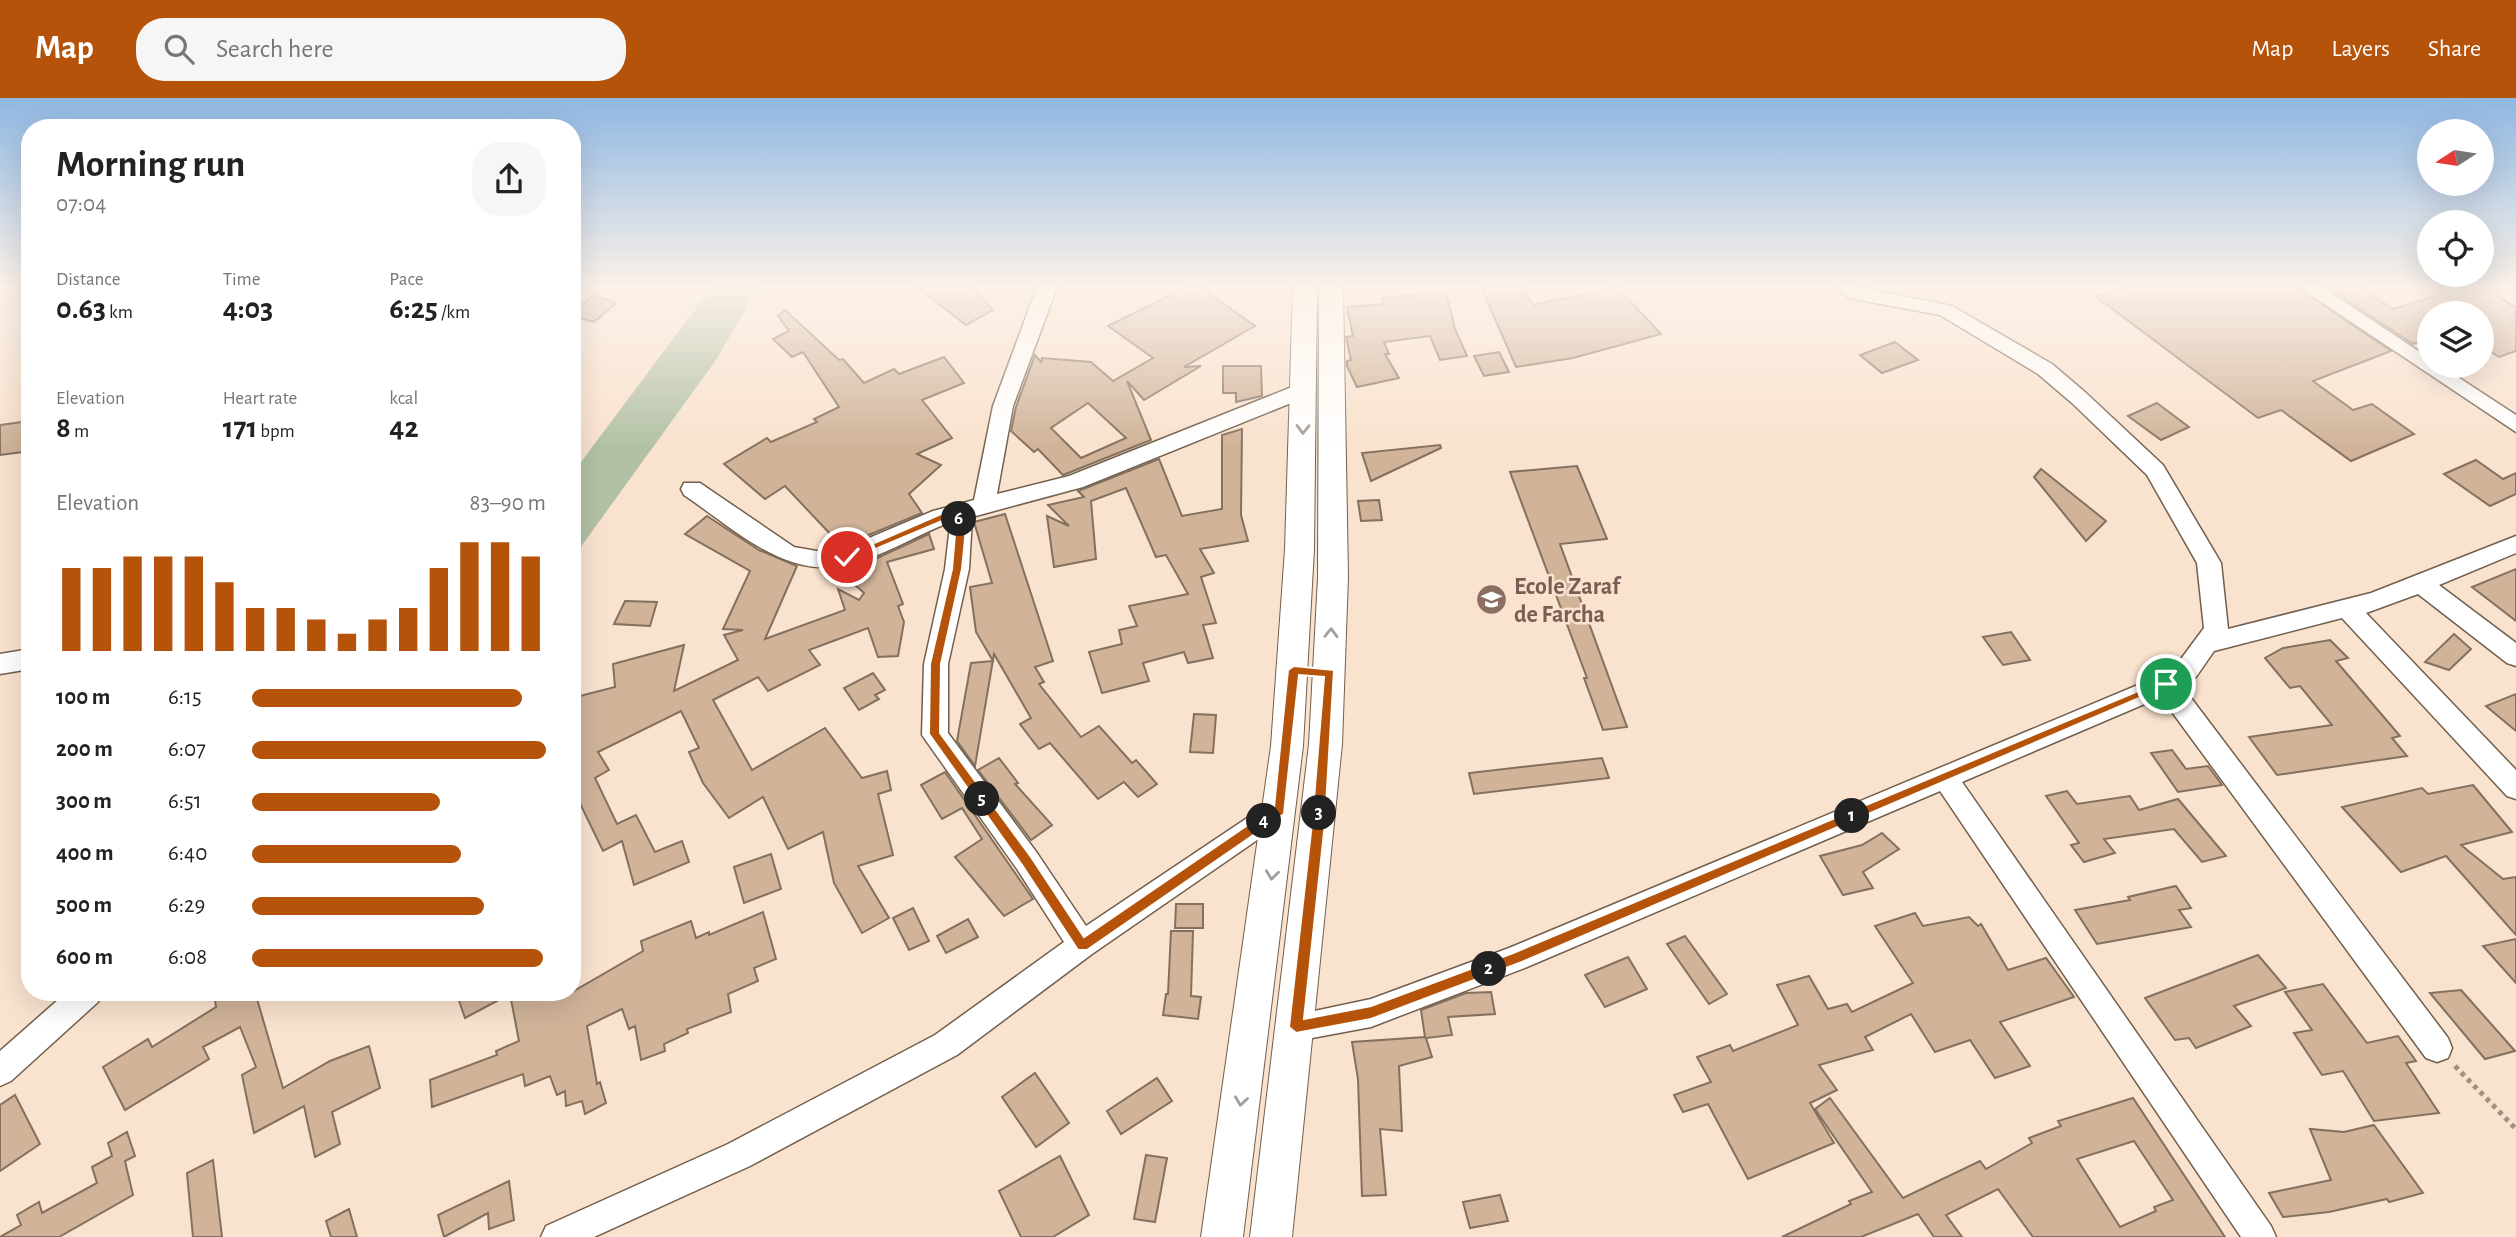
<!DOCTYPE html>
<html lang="en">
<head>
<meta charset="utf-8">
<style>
  :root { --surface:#fff; --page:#f6f6f6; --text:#222; --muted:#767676; --accent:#b45309 }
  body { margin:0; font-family:"Alegreya Sans",sans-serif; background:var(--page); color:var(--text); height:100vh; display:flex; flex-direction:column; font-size:26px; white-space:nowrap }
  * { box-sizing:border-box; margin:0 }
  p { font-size:23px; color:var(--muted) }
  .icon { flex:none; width:38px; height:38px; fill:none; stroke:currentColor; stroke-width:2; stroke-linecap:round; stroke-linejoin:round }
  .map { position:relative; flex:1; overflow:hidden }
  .drawer { position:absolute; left:21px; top:21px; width:560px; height:882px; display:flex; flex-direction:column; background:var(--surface); border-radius:28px; box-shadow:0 7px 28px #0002 }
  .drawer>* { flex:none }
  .needle { width:46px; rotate:258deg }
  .fabs { position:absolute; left:2417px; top:21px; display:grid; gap:14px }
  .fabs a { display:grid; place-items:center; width:77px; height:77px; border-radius:50%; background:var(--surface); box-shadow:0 7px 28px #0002; font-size:35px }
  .pin { position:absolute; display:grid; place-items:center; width:60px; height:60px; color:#fff; margin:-30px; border:4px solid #fff; border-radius:50%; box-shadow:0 2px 7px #0007 }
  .km { position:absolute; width:35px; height:35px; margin:-18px; border-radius:50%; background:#222; color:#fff; font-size:19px; line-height:35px; text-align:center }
  .round { display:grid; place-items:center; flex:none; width:74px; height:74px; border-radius:28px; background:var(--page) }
  .headline { display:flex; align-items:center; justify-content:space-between; height:119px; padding:0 35px }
  h1 { font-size:38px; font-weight:600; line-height:52px }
  .stats { display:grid; grid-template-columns:repeat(3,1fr); gap:10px; height:119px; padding:7px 35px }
  .stats div { display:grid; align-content:center }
  .stats b { font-size:30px; font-weight:600 }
  .stats small { font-size:19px; font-weight:400 }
  .stats p { font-size:19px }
  .chart { height:196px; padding:14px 35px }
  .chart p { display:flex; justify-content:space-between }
  .chart svg { width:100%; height:126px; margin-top:7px; stroke:var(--accent); stroke-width:6 }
  ul { padding:0 35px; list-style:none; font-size:23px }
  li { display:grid; grid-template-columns:112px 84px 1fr; align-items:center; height:52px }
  li i { height:18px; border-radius:9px; background:var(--accent) }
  header { display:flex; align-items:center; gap:42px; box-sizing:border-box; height:98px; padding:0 35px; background:var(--accent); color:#fff }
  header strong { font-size:33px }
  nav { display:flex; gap:38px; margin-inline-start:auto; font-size:24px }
  .search { width:490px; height:63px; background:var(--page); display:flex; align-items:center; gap:18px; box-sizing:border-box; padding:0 24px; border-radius:28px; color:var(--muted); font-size:26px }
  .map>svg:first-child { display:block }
  .green { fill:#b2c1a5 }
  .building { fill:#d0b399; stroke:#84705e; stroke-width:2; fill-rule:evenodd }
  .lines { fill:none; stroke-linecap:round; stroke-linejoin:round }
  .minor-casing { stroke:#725f4d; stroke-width:3 }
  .tertiary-casing { stroke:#725f4d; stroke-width:2 }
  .path { stroke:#a29182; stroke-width:5; stroke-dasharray:4.5 4.5; stroke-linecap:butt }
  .minor { fill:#fff; fill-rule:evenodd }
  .tertiary { fill:#fff; fill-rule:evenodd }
  .oneway { stroke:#a19f9c }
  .route { fill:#b45309; stroke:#fff; stroke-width:2 }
  .labels { text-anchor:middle; stroke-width:5; stroke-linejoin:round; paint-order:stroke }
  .education-label { font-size:24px; font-weight:bold; fill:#785e54; stroke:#f9e2ce; text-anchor:start }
</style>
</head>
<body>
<header>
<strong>Map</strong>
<div class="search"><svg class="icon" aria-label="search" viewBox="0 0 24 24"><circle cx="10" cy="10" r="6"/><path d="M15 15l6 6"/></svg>Search here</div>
<nav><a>Map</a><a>Layers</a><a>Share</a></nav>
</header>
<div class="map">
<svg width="2516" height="1139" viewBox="0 0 2516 1139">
  <rect width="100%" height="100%" fill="#f9e2ce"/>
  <path class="green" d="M712,189H758L716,262L572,461V376Z"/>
  <g class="building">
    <path d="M917,189H972L993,212L966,227Z"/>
    <path d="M1187,189H1200L1255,228L1184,269L1201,268L1144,302L1127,283L1151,342L1063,377L1038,351L1034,354L1011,333L1016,309L1035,257L1041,264L1042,260L1091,264L1113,283L1153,260L1108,228ZM1088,305L1126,340L1081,360L1051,330Z"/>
    <path d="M1481,189H1522L1533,207L1617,189L1661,236L1573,260L1516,269Z"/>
    <path d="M2130,189H2296L2391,253L2313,283L2353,312L2372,306L2414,336L2351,363L2281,312L2258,320L2095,198Z"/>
    <path d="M2327,189H2359L2393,211L2442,196L2431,189H2484L2516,210V253L2499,259L2490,253L2482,243V215H2429V241L2413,246Z"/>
    <path d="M1446,194L1455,231L1467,258L1440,262L1430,238L1384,244L1389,256H1385L1399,280L1357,289L1347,268V263L1351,262L1346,239L1353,238L1347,209L1384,206L1382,200Z"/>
    <path d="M594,197L616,205L594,224L572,218V214Z"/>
    <path d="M785,212L839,262L843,261L864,285L894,271L899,276L944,259L964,285L922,302L952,340L917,356L941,367L909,396L922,415L842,448L825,451L822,444L833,439L785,388L765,401L724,366L767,340L771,344L817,324L814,321L839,309L803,254L792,259L773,241L789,233L778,218Z"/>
    <path d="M1895,244L1918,262L1882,275L1860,257Z"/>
    <path d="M1499,254L1509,274L1484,278L1474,258Z"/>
    <path d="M1223,268H1261L1262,298L1236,304V295H1223Z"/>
    <path d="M2157,305L2189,329L2161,342L2128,318Z"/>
    <path d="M30,323V353L0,357V327Z"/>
    <path d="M1242,331L1241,417L1248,443L1200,451L1214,475L1201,479L1216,525L1203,527L1213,560L1188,565L1184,554L1143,565L1149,583L1102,595L1089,554L1122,546L1119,532L1137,528L1129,508L1188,496L1166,457L1156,459L1126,390L1091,403L1096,461L1054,469L1047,418L1069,428L1048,407L1084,399L1078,393L1159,361L1182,418L1222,411V337Z"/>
    <path d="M1440,347L1441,350L1371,383L1362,355Z"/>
    <path d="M2476,362L2503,381L2516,375V396L2490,408L2444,376Z"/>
    <path d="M1577,368L1607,441L1560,446L1627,629L1603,632L1584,580H1587L1510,374Z"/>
    <path d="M2041,371L2106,423L2086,443L2034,379Z"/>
    <path d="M1379,402L1382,422L1361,423L1358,403Z"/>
    <path d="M1005,416L1053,563L1035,569L1044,584L1039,586L1081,639L1099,628L1132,665L1136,662L1157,686L1138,699L1124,684L1098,701L1050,645L1039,651L1020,626L1031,620L994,556L975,668L957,643L971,565L993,563L976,534L970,489L992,485L974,424Z"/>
    <path d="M707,418L759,452L797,468L765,541L845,512L838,491L859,502L864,495L837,471L873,462L929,436L934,451L887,464L903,506L898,508L904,524L898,558L878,559L868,530L809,552L820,567L768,593L758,579L713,602L752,672L825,630L862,680L887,673L891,692L878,696L893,757L858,768L889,820L862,835L834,785L823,734L788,751L763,699L729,720L703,685L689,654L699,650L681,613L598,654L609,672L595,680L617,726L636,717L655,754L682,743L689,764L634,787L622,743L603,753L572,689V600L615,589L613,566L684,547L674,593L738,562L724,537L743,532L723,531L750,473L685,436Z"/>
    <path d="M2516,471V523L2472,489Z"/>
    <path d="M625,503L657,504L650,528L614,526Z"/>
    <path d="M2011,534L2030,562L2003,567L1983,539Z"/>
    <path d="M2454,536L2471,551L2449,572L2425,564Z"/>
    <path d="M2330,542L2348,560L2336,563L2400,638L2392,640L2407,658L2277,677L2249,639L2332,627L2300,588L2290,590L2265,560L2283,550Z"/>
    <path d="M873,575L885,592L875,597L879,601L859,612L844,590Z"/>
    <path d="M2516,596V633L2486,608Z"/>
    <path d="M1194,616L1216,617L1213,655L1190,654Z"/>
    <path d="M2172,652L2186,671L2208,668L2222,687L2178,694L2151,655Z"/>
    <path d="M999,660L1018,685L1015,686L1052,727L1031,742L978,672Z"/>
    <path d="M1602,660L1609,680L1474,696L1469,675Z"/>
    <path d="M945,674L1033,801L1004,818L955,759L982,741L962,710L942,721L921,687Z"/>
    <path d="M2473,687L2512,734L2461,747L2503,781L2516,779V837L2446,758L2401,774L2342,709L2422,690L2428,696Z"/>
    <path d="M2067,693L2077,706L2130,698L2139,712L2178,701L2226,758L2202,764L2174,731L2104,741L2115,755L2084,764L2071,747L2079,745L2046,698Z"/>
    <path d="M1882,735L1899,751L1863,774L1873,790L1843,797L1820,758L1862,747Z"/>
    <path d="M771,756L781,791L744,805L734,769Z"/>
    <path d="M2176,788L2191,810L2179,812L2191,829L2097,846L2075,812L2130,802L2128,799Z"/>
    <path d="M1176,806H1203V830H1175Z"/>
    <path d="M913,810L929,843L909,852L893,820Z"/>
    <path d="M763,814L776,861L754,870L758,883L728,896L731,914L687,931L688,935L664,946L665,953L641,962L635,928L629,931L622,911L587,928L597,986L600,984L606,1005L585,1016L582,1003L566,1008L565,993L557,997L550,978L525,988L523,976L432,1009L430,982L497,957L496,953L519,943L510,896L465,920L456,894H572L643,853L641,843L691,823L696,840L709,834V837Z"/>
    <path d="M1915,815L1923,828L1969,819L1978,828L1981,826L2008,872L2046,860L2074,899L2000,924L2030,968L1995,980L1970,942L1935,954L1911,916L1865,939L1873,952L1819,967L1837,992L1810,1005L1834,1045L1748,1081L1708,1006L1683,1014L1674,997L1711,984L1697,959L1730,947L1733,953L1798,927L1777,887L1809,878L1828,911L1847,906L1852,914L1913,885L1875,828Z"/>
    <path d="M968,821L978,839L946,855L937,838Z"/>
    <path d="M1171,833H1193L1191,898L1201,899L1198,921L1163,917L1166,896H1168Z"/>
    <path d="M1685,838L1727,896L1709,906L1667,846Z"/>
    <path d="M2516,841V885L2483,848Z"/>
    <path d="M2258,857L2286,890L2234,908L2251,928L2196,950L2189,940L2175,942L2145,900Z"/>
    <path d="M1628,859L1647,891L1605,909L1585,877Z"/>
    <path d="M2323,886L2367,945L2398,938L2416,963L2406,965L2439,1015L2374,1023L2343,973L2322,977L2294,935L2312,932L2285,894Z"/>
    <path d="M2461,892L2515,953L2485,961L2430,895Z"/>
    <path d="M230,894H255L283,990L330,963L369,948L380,990L332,1014L340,1046L315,1059L304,1008L254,1035L242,977L256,969L240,929L203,949L209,961L125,1012L103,969L148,941L152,949L216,909L215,903Z"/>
    <path d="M1491,894L1495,916L1448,919L1452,937L1426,940L1432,959L1399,968L1402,1033L1380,1031L1386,1097L1362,1098L1358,981L1352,944L1425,939L1421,912L1466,895Z"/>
    <path d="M1035,975L1069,1025L1036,1049L1002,999Z"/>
    <path d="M1157,980L1172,1003L1121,1036L1107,1013Z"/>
    <path d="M15,997L40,1046L0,1073V1007Z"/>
    <path d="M1830,1000L1903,1100L1980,1063L1986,1071L2032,1045L2029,1040L2061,1028L2058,1023L2133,1000L2225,1139H2033L1998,1091L1946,1117L1962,1139H1934L1918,1116L1861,1139H1782L1851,1106L1849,1103L1872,1094L1815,1011ZM2134,1043L2173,1102L2154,1109L2156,1113L2120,1129L2077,1061Z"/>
    <path d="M2374,1027L2423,1095L2389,1104L2387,1101L2329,1114L2283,1119L2269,1095L2331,1082L2310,1031L2344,1034Z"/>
    <path d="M127,1034L135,1058L125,1063L133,1097L59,1139H0L21,1127L17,1117L39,1104L42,1115L97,1085L92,1069L112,1058L108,1045Z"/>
    <path d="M1146,1057L1167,1060L1155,1124L1134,1121Z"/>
    <path d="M1060,1058L1089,1117L1053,1139H1021L999,1093Z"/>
    <path d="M213,1062L222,1139H193L187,1075Z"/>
    <path d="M509,1083L514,1122L489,1131L488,1115L444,1139L438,1117Z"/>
    <path d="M1500,1097L1508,1123L1470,1130L1463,1104Z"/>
    <path d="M349,1111L357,1139H331L326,1123Z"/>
  </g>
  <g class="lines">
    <defs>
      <g id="minor">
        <path d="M1037,189H1057L1013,308L997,396L1069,378L1297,287H1311L1314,292L1311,297L1083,389L972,419L969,471L948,566V635L1037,755L1086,828L1271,704L1280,701L1289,704L1293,712L1289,720L1092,856L957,957L750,1068L594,1139H541L546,1128L728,1046L935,937L1064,844L1017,771L922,637L924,566L945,471L950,428L943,427C912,440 880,459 848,467C785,482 732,429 684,397L681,391L684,385H700L794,449L822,454L843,451L933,413L974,402L993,308Z"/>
        <path d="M1834,189H1858L1952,208L2052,266L2086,295L2163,367L2221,465L2228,531L2371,495L2516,438V455L2439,487L2516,545V568L2507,565L2418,496L2366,515L2516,672V701L2507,698L2342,520L2214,553L2196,579L2182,588L2448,940L2452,950L2448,960L2437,964L2426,960L2161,599L1962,684L2271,1128L2276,1139H2241L1940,693L1527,869L1371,929L1296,943L1286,939L1281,929L1286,919L1371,901L1509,850L2157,579L2178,565L2204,530L2197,465L2147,377L2072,305L2038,276L1940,217L1849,200Z"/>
        <path d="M2299,189H2322L2429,260V268H2441L2516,317V334Z"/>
        <path d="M30,551V571L0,576V556Z"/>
        <path d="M67,894H102L98,904L11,983L0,988V953Z"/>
      </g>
      <g id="tertiary">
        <path d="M1293,189H1317L1314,451L1303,648L1243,1139H1201L1271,648L1285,451Z"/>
        <path d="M1319,189H1343L1348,479L1342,646L1292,1139H1250L1309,646L1318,479Z"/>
      </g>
    </defs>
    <use href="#minor" class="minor-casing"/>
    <use href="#tertiary" class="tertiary-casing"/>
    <path class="path" d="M2455,968L2516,1031"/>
    <use href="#minor" class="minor"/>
    <use href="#tertiary" class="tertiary"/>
  </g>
  <defs><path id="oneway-chevron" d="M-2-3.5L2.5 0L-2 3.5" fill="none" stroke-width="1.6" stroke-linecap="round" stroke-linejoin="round" transform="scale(1.75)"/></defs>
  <g class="oneway">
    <use href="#oneway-chevron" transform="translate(1303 331) rotate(91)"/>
    <use href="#oneway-chevron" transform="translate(1331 535) rotate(-89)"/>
    <use href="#oneway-chevron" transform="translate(1272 777) rotate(97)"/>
    <use href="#oneway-chevron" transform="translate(1241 1003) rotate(98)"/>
  </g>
  <linearGradient id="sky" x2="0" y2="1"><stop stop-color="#8fb7e3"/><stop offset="0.54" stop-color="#fcf2e9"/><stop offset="1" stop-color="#fcf2e9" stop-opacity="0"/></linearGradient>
  <rect width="2516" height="349" fill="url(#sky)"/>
  <path class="route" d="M941,416L962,417L967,421L962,471L941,566L940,635L1031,759L1084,839L1274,709L1288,572L1294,568L1334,572L1325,725L1304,921L1371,908L1513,855L2162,583H2170L2172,586L1522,864L1371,921L1296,935L1289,929L1312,725L1324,579L1299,577L1284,716L1087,852H1078L1022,767L929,636L930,566L952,471L956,424L942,423L847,463L842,459Z"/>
  <defs>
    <symbol id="school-disc" viewBox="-11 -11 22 22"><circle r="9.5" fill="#8d6e63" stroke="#f9e2ce"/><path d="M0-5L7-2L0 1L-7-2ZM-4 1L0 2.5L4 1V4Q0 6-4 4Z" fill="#fff"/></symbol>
  </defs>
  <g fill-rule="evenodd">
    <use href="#school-disc" x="1474" y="484" width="35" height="35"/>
  </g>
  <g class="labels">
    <g class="education-label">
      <text x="1514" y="496">Ecole Zaraf<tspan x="1514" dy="28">de Farcha</tspan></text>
    </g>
  </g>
</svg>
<div class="fabs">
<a><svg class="needle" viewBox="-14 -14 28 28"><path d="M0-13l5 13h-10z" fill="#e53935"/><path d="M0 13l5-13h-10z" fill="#767676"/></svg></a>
<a><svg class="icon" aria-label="locate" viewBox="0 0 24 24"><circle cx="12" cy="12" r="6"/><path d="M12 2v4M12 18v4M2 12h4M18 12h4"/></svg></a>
<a><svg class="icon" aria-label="layers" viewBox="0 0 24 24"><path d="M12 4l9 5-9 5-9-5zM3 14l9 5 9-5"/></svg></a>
</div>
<div class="pin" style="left:2166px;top:586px;background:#1e9e55"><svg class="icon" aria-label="arrive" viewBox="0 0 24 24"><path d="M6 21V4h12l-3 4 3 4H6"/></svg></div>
<div class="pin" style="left:847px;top:459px;background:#d93025"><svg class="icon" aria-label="check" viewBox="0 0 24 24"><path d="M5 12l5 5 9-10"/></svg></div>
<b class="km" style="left:1852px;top:718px">1</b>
<b class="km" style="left:1489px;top:871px">2</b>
<b class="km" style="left:1319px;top:715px">3</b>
<b class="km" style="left:1264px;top:723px">4</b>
<b class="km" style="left:982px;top:701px">5</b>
<b class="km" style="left:959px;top:421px">6</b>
<section class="drawer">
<div class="headline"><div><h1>Morning run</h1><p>07:04</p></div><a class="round"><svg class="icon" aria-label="share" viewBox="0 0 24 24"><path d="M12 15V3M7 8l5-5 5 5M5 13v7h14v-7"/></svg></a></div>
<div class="stats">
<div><p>Distance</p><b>0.63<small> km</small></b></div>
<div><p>Time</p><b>4:03</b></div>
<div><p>Pace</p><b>6:25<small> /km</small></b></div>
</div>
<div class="stats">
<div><p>Elevation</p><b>8<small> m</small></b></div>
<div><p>Heart rate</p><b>171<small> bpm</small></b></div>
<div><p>kcal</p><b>42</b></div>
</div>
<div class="chart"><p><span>Elevation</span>83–90 m</p>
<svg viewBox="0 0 160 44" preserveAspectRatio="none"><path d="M5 44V15M15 44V15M25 44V11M35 44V11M45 44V11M55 44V20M65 44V29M75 44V29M85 44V33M95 44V38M105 44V33M115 44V29M125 44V15M135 44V6M145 44V6M155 44V11"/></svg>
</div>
<ul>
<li><b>100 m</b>6:15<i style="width:92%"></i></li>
<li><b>200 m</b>6:07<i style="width:100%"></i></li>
<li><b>300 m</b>6:51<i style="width:64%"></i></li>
<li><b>400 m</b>6:40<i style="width:71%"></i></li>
<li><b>500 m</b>6:29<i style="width:79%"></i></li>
<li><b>600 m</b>6:08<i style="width:99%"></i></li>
</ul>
</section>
</div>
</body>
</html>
